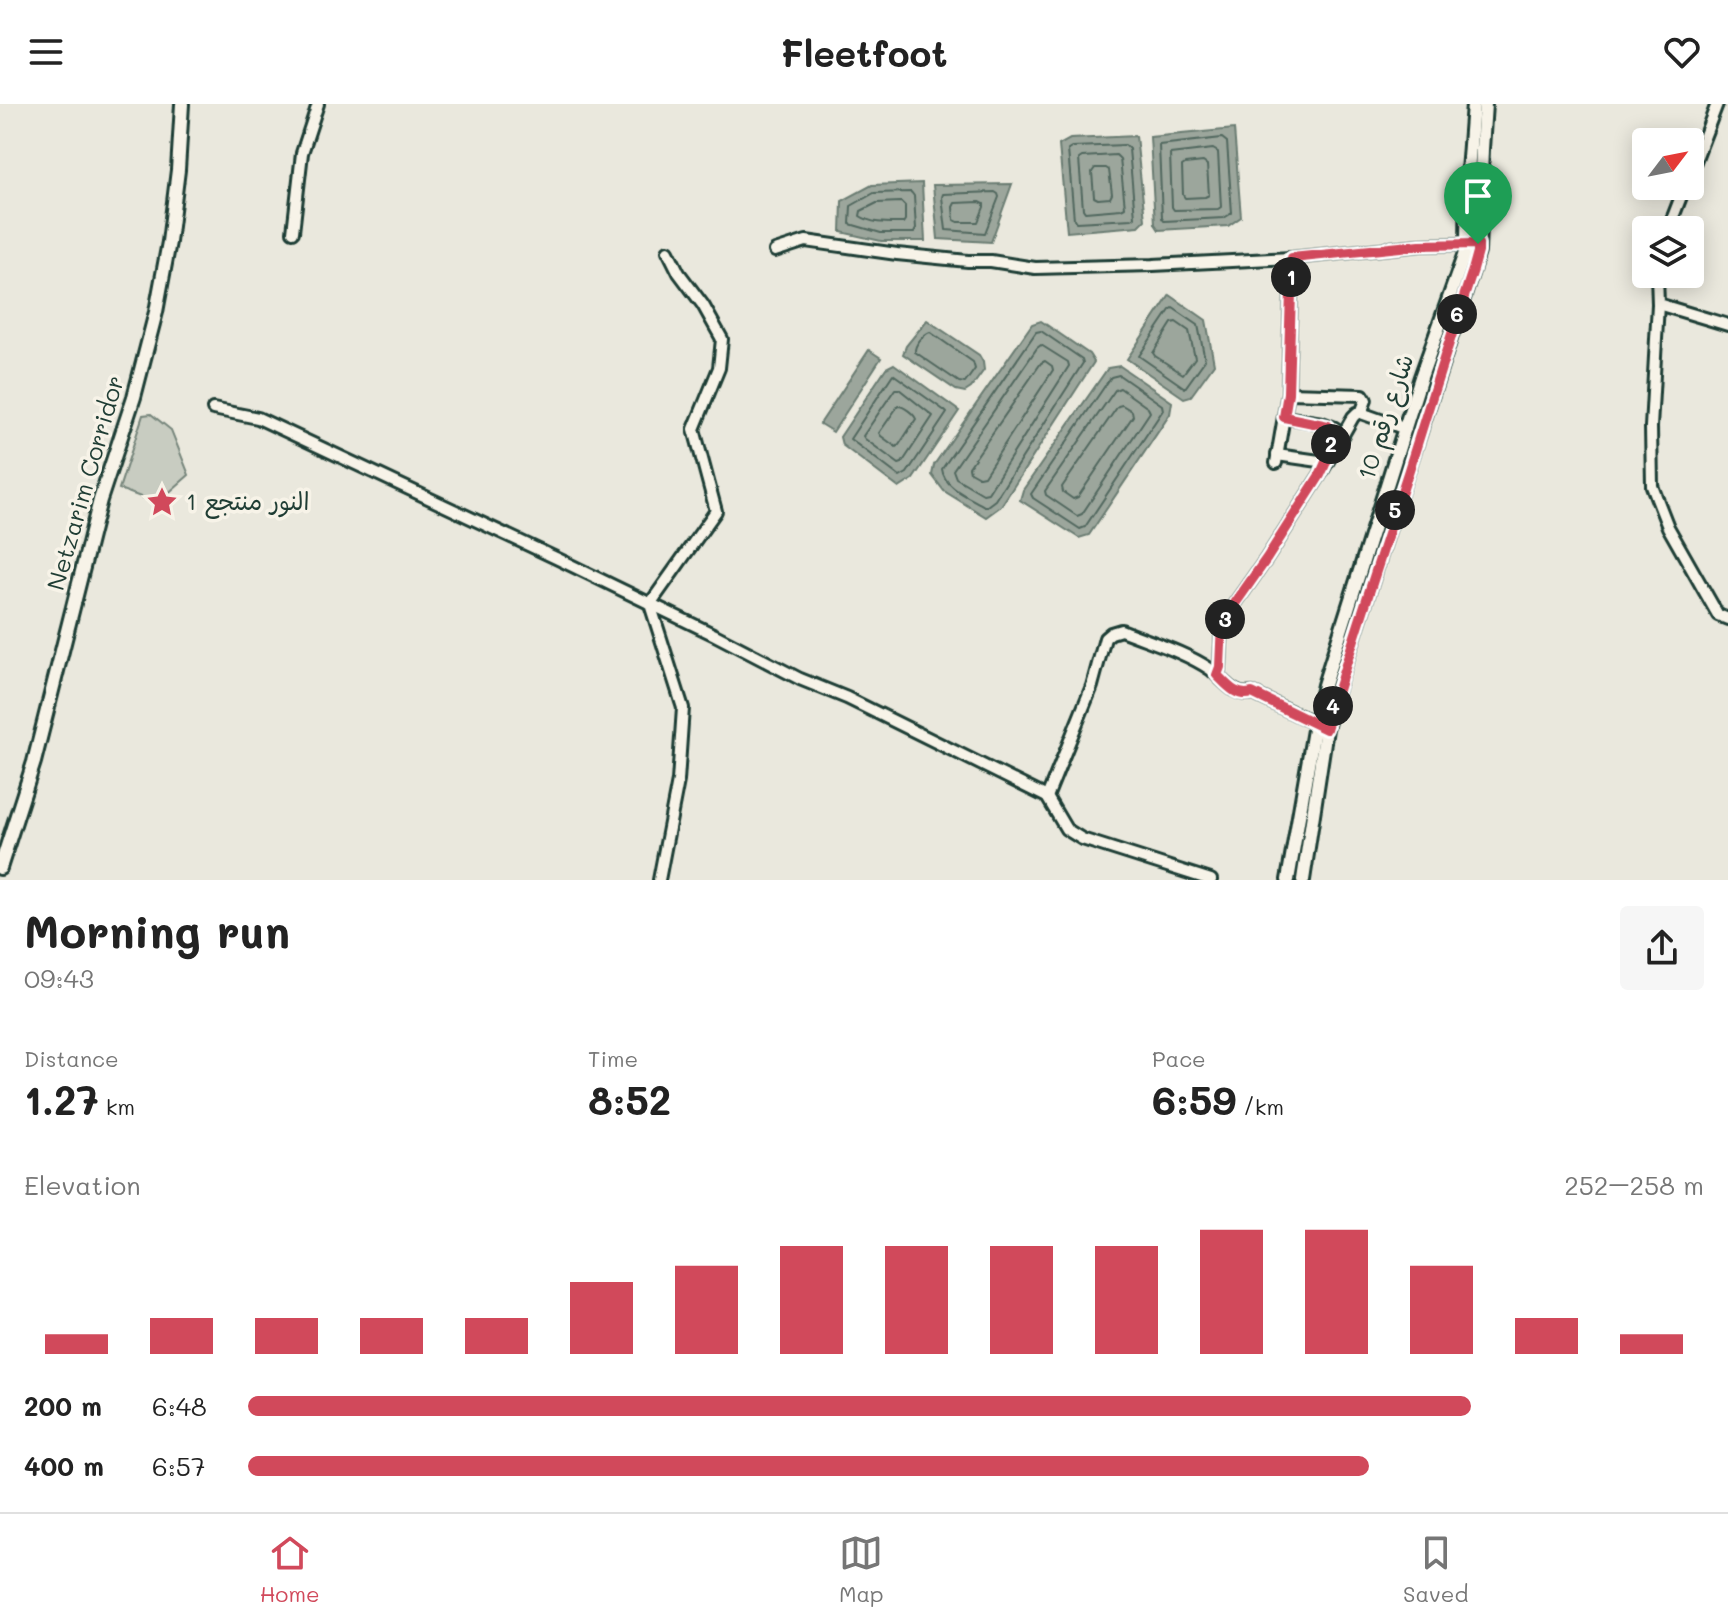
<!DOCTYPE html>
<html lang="en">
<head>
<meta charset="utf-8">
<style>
  :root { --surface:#fff; --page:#f6f6f6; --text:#222; --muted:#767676; --line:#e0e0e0; --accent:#d1495b }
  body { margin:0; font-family:Mali,"Playpen Sans Arabic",sans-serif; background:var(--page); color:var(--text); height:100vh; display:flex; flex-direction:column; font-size:30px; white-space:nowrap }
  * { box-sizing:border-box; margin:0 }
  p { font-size:26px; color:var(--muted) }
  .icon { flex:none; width:44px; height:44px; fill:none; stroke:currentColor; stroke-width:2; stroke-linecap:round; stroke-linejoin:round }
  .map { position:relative; height:776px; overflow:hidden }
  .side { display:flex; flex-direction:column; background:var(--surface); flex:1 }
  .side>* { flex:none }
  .needle { width:52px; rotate:58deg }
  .fabs { position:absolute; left:1632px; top:24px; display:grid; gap:16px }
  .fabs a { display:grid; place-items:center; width:72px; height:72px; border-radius:8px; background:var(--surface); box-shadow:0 4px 20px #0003; font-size:40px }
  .pin { position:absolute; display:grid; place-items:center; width:68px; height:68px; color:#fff; margin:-82px -34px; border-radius:50% 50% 50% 0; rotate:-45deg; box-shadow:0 0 8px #0007 }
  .pin .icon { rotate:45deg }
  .km { position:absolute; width:40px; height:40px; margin:-20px; border-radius:50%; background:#222; color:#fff; font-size:22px; line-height:40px; text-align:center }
  .round { display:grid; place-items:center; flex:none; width:84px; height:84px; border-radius:8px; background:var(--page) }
  .headline { display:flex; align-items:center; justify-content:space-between; height:136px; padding:0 24px }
  h1 { font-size:44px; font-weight:700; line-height:60px }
  .figures { display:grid; grid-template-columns:repeat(3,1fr); gap:12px; height:136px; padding:8px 24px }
  .figures div { display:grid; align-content:center }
  .figures b { font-size:40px; font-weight:700 }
  .figures small { font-size:22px; font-weight:400 }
  .figures p { font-size:22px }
  .chart { height:224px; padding:16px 24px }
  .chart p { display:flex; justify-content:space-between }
  .chart svg { width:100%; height:144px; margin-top:8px; stroke:var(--accent); stroke-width:6 }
  ul { padding:0 24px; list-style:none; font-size:26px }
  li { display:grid; grid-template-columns:128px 96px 1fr; align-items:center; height:60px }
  li i { height:20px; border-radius:10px; background:var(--accent) }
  header { display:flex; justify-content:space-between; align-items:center; height:104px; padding:0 24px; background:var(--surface); font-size:36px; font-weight:700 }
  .menu { display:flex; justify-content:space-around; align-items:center; height:112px; border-top:2px solid var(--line); background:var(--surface); font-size:22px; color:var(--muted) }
  .menu a { display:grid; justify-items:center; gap:4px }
  .menu .selected { color:var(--accent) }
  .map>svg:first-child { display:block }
  .green { fill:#c8ccc1; stroke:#74847a; stroke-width:2 }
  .water { fill:#9ca69c; stroke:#6a7c72; stroke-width:2 }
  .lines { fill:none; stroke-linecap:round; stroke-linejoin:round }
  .shore { stroke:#51675e; stroke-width:2 }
  .minor-casing { stroke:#1f3d34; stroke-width:16 }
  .major-casing { stroke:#1f3d34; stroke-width:18 }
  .minor { stroke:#f7f3e8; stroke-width:10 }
  .major { stroke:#f7f3e8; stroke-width:12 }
  .route-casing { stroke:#fff; stroke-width:16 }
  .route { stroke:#d1495b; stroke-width:10 }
  .labels { text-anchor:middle; stroke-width:7; stroke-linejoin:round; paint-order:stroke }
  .street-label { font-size:24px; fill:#1f3d34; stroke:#f7f3e8 }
  .poi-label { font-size:24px; fill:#1f3d34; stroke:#f7f3e8; text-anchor:start }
</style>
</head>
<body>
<header><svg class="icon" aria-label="menu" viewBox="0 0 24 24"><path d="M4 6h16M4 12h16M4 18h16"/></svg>Fleetfoot<svg class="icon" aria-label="heart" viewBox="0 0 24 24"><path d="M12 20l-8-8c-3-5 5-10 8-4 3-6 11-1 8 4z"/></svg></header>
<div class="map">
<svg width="1728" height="776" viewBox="0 0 1728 776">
  <rect width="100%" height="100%" fill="#eae8dd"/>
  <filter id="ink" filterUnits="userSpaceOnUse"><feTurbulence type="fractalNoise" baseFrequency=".0125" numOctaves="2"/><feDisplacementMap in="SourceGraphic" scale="16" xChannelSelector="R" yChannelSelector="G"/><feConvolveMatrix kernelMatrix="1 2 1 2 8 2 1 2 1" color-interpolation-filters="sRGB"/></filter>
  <g filter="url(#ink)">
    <path class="green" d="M151,310L171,326L189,371L157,399L119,385L143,311Z"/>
    <g class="water">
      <path d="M1234,25L1241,113L1228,122L1159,126L1155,120L1150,33Z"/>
      <path d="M1136,32L1145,116L1139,122L1067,128L1059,41L1070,35Z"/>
      <path d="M922,79L925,137H881L841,128L842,97L872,81Z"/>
      <path d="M1012,80L991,138L938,135L933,81Z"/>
      <path d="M1170,191L1206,216L1214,260L1191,292L1184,294L1127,255Z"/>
      <path d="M927,216L979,251L983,258L984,266L971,284L965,288L956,286L903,250L906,242Z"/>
      <path d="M1041,217L1089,250L1094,258L1001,402L986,413L944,387L932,371L934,361L1032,220Z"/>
      <path d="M869,246L881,254L833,328L820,320Z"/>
      <path d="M894,260L959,307L913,375L899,384L842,341L840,333L886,264Z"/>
      <path d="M1120,262L1172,298L1170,310L1089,431L1079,434L1020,396L1023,386L1108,264Z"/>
    </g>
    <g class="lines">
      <g class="shore">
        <path d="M1222,34L1227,38L1232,109L1224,114L1164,117L1162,114L1159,41Z"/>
        <path d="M1125,41L1129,45L1135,113L1132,115L1076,118L1074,115L1068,46L1073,43Z"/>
        <path d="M1213,45L1218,48L1221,103L1218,105L1174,106L1172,103L1170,50Z"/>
        <path d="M1116,51L1120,55L1125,103L1121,105L1085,108L1083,105L1079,55L1082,53Z"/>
        <path d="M1203,58L1207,61L1209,91L1205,93L1185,94L1183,91L1182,62L1185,60Z"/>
        <path d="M1095,64H1106L1109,66L1112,90L1110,94L1098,95L1094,93L1092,68Z"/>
        <path d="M911,88L914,92L916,125L914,129H881L850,120L851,102L874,89Z"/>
        <path d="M995,88L998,90L999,93L985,129L946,126L942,93L943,90Z"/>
        <path d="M901,98L905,102V116L903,119C888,119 872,120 860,112L861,107L877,99Z"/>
        <path d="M980,98L984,100V103L978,118H958L954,116L953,103L955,99Z"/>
        <path d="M1173,204L1198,221L1205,256L1185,284L1139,252L1170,206Z"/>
        <path d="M1176,218L1189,227L1195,254L1183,270L1155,252L1153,249L1172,219Z"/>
        <path d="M1041,227L1082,255L1083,259L995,396L987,402H984C969,393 944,384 942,365L1036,228Z"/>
        <path d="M930,228L973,258L975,265L965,279L959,278L915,248C914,241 924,230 930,228Z"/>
        <path d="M1041,241L1068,258L1069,262L988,389L983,390L956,374L953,366L1037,244Z"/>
        <path d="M1045,257L1052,262L1053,266L984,372L979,373L970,368L969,363L1041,259Z"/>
        <path d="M893,270L945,307L947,309L907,369L900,373L850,335Z"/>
        <path d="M1119,271L1162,301L1163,306L1085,423L1080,425L1033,394L1031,390L1111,273Z"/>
        <path d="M1120,284L1148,304L1150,308L1082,410L1077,412L1046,391L1045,387L1115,286Z"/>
        <path d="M895,285H899L933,312L902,359L899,360L865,335L863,332Z"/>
        <path d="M1122,301L1132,307L1133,312L1078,393L1073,395L1063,388L1062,383L1118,302Z"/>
        <path d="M898,302C904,302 914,310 916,315L899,341L896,343L881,332L879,329Z"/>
      </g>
      <defs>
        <g id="minor">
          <path d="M1690,70L1717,0"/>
          <path d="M1668,126L1685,82"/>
          <path d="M293,128L302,49L318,0"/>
          <path d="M775,147L806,137L897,150L968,157H991L1035,164L1153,161L1292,154L1420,141L1472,140"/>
          <path d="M1657,170L1658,200L1651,323L1652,382L1668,423L1718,511L1728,515"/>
          <path d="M1658,200L1728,221"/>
          <path d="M1288,289L1363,291L1366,296L1361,309"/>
          <path d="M213,305L258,314L558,455L715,531L800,575L847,594L1047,693L1066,725L1082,735L1211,776"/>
          <path d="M1284,313L1322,319L1335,324"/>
          <path d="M1277,351L1326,358C1328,345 1336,334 1328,322"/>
          <path d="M1276,359L1288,289L1292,154"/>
          <path d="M1217,571L1220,563L1222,518L1267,454L1320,371L1353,313L1357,309H1361L1406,325"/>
          <path d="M1047,693L1092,582L1105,534L1111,529L1121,526C1150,538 1183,547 1210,565C1223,575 1234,594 1252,589L1321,622"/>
          <path d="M659,776L678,677L683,604L650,500L716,407L694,325L719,264L722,235L703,201L679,169L668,147"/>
        </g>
        <g id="major">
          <path d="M0,764L34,658L100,396L134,293L156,208L169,138L178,66L182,0"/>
          <path d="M1288,776L1315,620L1324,581L1421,273L1464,152L1467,140L1468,68L1473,0"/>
          <path d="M1303,776L1326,625L1338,581L1478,148L1482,45L1485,0"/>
        </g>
      </defs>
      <use href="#minor" class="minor-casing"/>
      <use href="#major" class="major-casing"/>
      <use href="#minor" class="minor"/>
      <use href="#major" class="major"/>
    </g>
  </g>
  <g class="lines" filter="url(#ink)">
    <defs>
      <path id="route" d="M1478,140V148L1473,166C1450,234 1429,302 1408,369C1380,455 1352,539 1326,625L1252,589C1237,594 1227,581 1217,571L1220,563L1222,518L1267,454L1320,371C1327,357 1337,336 1328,322L1284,313L1288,289L1292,154L1420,141Z"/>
    </defs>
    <use href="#route" class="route-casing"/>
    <use href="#route" class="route"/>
  </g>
  <defs>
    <symbol id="sight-bare" viewBox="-9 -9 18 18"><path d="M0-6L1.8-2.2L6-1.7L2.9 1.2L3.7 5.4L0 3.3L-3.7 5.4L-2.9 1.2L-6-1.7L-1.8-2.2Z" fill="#d1495b" stroke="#f7f3e8" stroke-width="2.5" paint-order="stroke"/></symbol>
  </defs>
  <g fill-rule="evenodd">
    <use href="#sight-bare" x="140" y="376" width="44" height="44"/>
  </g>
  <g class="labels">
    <g class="street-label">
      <text transform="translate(1386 313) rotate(-72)" y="8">شارع رقم 10</text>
      <text transform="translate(86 379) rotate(-74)" y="8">Netzarim Corridor</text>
    </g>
    <g class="poi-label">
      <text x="186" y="406">1 النور منتجع</text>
    </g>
  </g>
</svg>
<div class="fabs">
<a><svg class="needle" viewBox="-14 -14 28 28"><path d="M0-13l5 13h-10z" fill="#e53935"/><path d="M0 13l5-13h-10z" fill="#767676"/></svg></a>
<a><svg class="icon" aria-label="layers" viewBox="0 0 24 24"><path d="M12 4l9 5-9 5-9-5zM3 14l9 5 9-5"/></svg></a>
</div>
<div class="pin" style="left:1478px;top:140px;background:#1e9e55"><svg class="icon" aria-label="arrive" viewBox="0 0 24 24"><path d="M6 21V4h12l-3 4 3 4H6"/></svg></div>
<b class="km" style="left:1291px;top:173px">1</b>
<b class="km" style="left:1331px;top:340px">2</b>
<b class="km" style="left:1225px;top:515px">3</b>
<b class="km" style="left:1333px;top:602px">4</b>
<b class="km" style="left:1395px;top:406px">5</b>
<b class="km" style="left:1457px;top:210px">6</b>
</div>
<section class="side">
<div class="headline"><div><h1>Morning run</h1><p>09:43</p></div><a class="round"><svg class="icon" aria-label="share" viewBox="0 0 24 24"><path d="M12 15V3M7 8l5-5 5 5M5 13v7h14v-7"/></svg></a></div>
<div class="figures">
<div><p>Distance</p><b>1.27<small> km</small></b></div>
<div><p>Time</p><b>8:52</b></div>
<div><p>Pace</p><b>6:59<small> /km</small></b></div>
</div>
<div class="chart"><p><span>Elevation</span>252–258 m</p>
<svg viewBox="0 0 160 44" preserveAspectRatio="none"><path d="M5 44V38M15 44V33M25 44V33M35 44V33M45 44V33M55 44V22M65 44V17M75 44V11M85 44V11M95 44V11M105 44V11M115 44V6M125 44V6M135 44V17M145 44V33M155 44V38"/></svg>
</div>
<ul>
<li><b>200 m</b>6:48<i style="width:84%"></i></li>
<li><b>400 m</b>6:57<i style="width:77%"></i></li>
</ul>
</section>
<nav class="menu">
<a class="selected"><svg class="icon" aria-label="home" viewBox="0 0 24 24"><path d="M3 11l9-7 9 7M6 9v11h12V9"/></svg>Home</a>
<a><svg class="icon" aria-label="map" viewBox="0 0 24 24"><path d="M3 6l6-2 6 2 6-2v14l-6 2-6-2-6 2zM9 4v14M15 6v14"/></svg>Map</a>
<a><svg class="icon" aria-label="saved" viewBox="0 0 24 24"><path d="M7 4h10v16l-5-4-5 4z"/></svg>Saved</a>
</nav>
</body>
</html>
